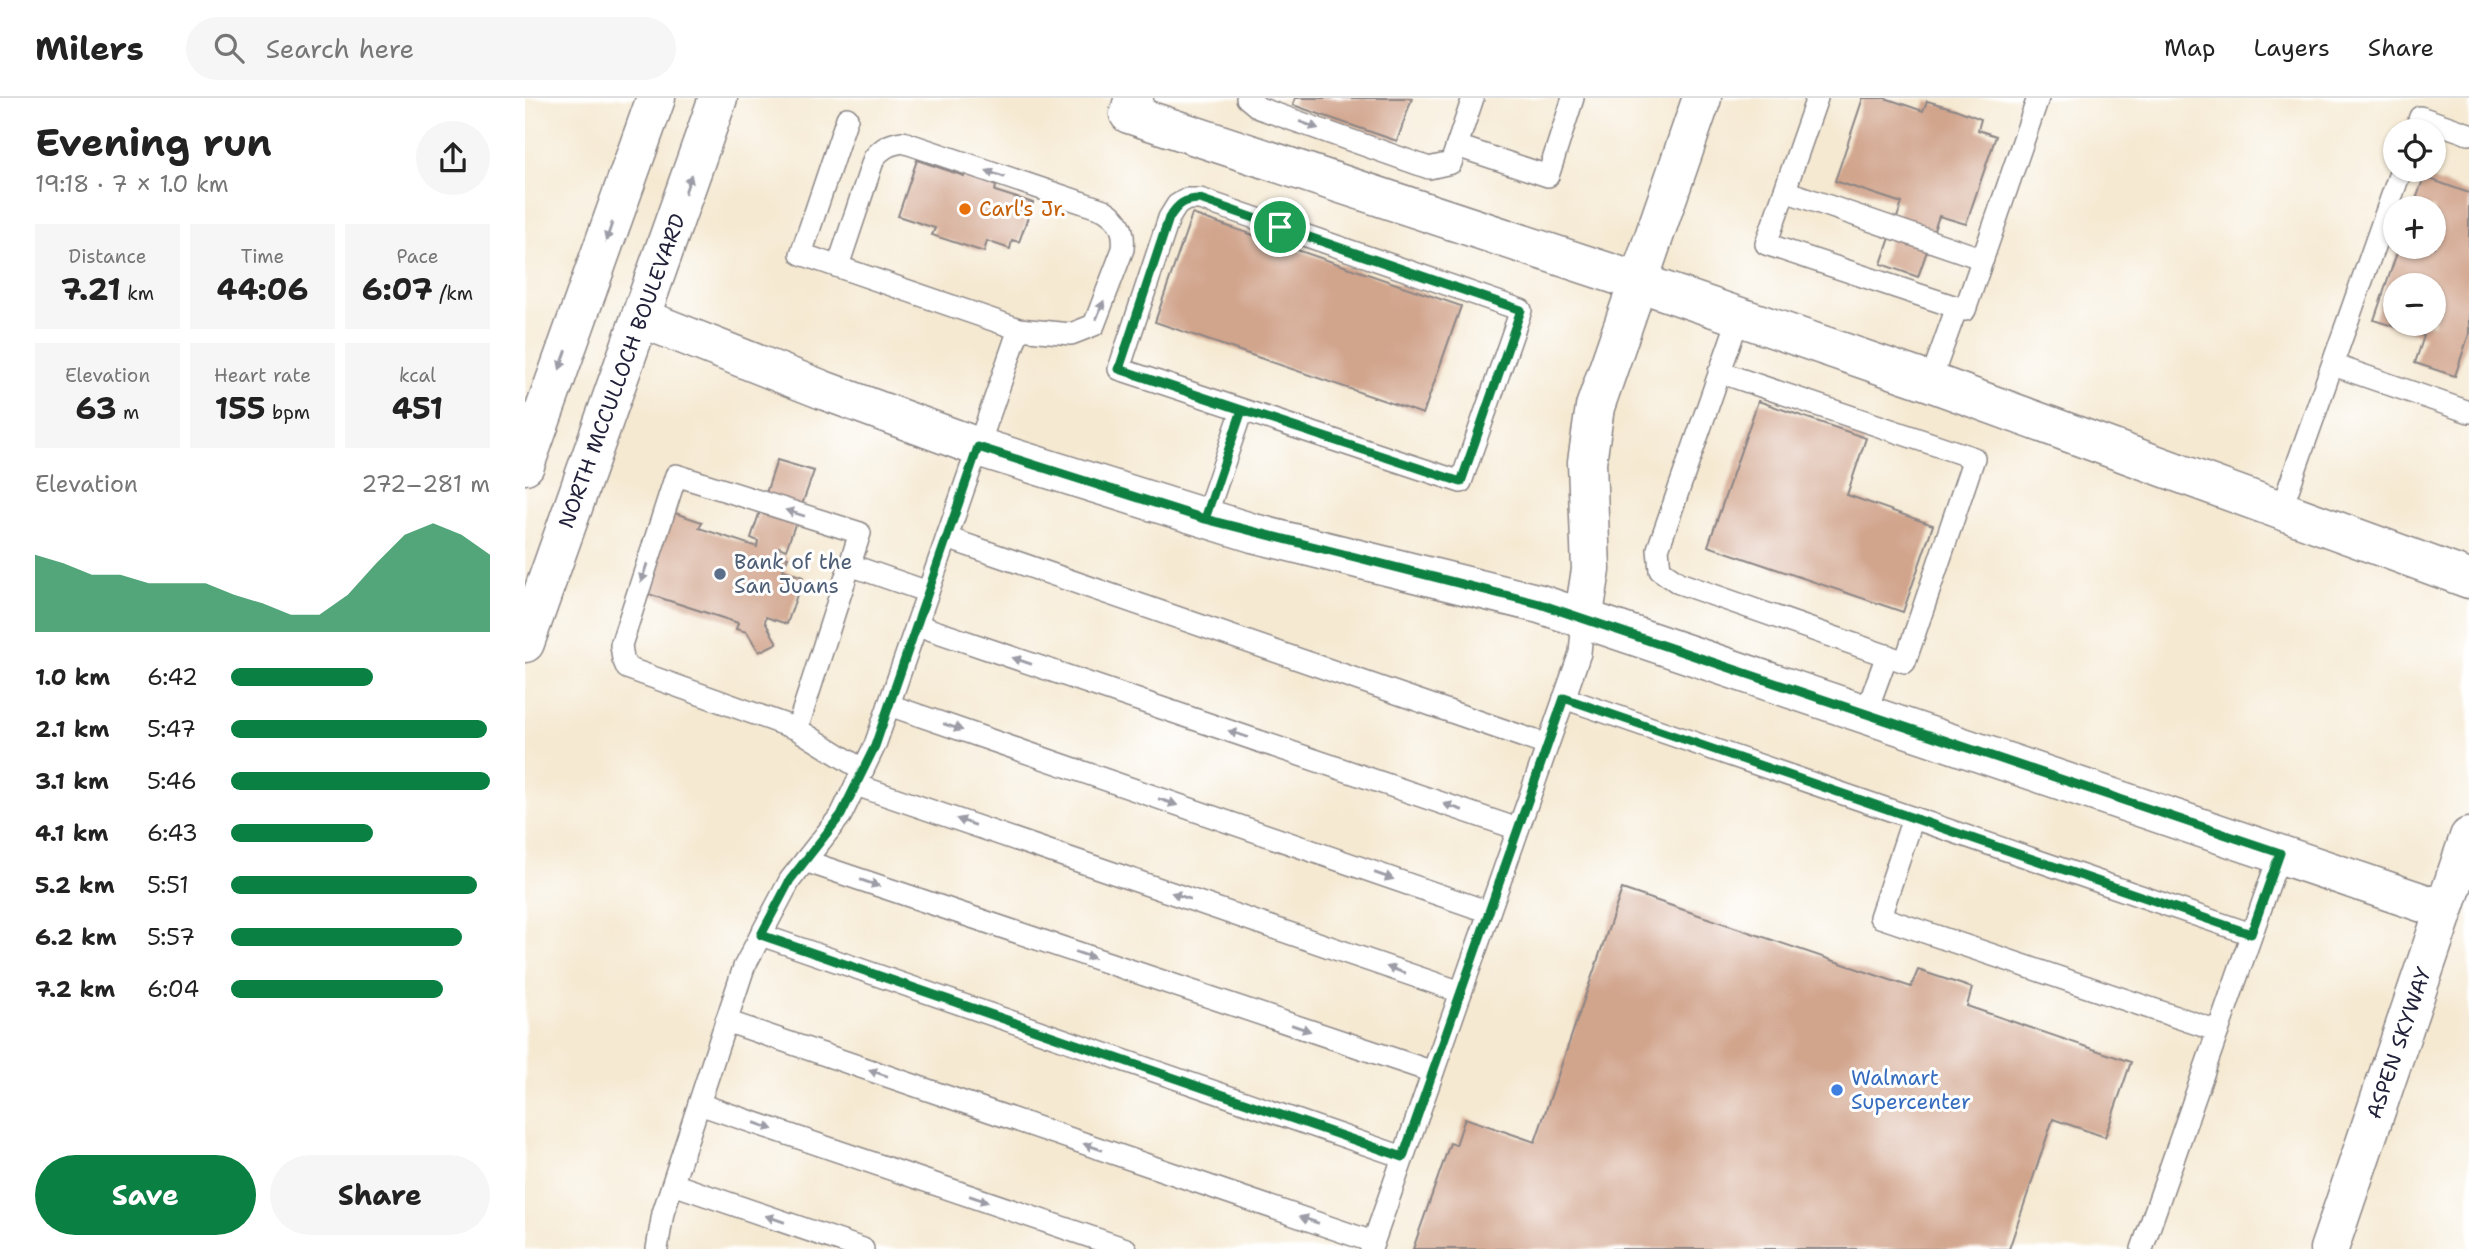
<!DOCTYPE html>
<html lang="en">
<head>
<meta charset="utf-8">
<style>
  :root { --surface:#fff; --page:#f6f6f6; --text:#222; --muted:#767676; --line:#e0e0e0; --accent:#0b8043 }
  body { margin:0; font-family:"Shantell Sans",sans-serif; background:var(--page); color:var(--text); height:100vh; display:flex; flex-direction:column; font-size:26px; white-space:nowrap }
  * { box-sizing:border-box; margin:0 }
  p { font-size:23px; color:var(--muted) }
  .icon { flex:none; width:38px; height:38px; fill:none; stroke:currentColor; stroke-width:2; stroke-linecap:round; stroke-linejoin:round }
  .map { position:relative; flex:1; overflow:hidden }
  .side { display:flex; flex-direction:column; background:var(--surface); width:525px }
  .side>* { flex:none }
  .buttons { position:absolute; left:1858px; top:21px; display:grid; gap:14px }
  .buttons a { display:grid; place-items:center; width:63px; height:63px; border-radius:50%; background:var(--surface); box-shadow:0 2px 5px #0004; font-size:35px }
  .pin { position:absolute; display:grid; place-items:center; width:60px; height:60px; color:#fff; margin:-30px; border:4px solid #fff; border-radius:50%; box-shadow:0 2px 7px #0007 }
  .round { display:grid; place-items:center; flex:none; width:74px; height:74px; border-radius:37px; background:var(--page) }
  .headline { display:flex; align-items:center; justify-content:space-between; height:119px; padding:0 35px }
  h1 { font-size:38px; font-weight:700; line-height:52px }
  .stats { display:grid; grid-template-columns:repeat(3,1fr); gap:10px; height:119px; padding:7px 35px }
  .stats div { display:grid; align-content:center; border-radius:0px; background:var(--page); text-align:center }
  .stats b { font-size:30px; font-weight:700 }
  .stats small { font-size:19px; font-weight:400 }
  .stats p { font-size:19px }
  .chart { height:196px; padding:14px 35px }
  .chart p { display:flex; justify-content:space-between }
  .chart svg { width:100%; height:126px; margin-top:7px; fill:var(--accent); opacity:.7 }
  .button { display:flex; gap:14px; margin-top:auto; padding:14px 35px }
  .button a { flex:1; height:80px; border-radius:42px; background:var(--accent); color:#fff; font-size:28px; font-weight:700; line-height:80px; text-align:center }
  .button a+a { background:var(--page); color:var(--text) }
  ul { padding:0 35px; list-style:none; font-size:23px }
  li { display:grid; grid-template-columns:112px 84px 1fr; align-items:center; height:52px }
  li i { height:18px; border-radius:9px; background:var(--accent) }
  header { display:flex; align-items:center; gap:42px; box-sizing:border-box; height:98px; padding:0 35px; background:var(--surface); border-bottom:2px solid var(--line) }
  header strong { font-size:33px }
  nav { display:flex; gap:38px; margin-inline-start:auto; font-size:24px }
  .search { width:490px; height:63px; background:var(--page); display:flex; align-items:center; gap:18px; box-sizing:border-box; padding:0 24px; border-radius:38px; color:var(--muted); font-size:26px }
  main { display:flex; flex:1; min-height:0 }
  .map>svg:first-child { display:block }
  .building { fill:#d1a48c; fill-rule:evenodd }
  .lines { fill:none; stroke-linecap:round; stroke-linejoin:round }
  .service-casing { stroke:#8c8686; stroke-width:24 }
  .minor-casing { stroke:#8c8686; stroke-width:41 }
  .tertiary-casing { stroke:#8c8686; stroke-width:41 }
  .service { stroke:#fff; stroke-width:21 }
  .minor { stroke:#fff; stroke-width:38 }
  .tertiary { stroke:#fff; stroke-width:38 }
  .oneway { fill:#9c9ca7 }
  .route-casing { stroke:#fff; stroke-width:14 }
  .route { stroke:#0b8043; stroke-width:9 }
  .food-dot { fill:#e8710a; stroke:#fff; stroke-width:2.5 }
  .service-dot { fill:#5c6f8a; stroke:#fff; stroke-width:2.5 }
  .shop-dot { fill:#3f7fe0; stroke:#fff; stroke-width:2.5 }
  .labels { text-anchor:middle; stroke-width:6; stroke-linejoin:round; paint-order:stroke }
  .food-label { font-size:21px; fill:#c56008; stroke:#fff; text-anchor:start }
  .street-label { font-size:21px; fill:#22223b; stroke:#fff }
  .service-label { font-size:21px; fill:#4e5e75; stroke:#fff; text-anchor:start }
  .shop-label { font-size:21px; fill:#366cbe; stroke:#fff; text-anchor:start }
</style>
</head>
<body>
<header>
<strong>Milers</strong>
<div class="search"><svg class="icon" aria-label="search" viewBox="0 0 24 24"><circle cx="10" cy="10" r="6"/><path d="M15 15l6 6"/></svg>Search here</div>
<nav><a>Map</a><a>Layers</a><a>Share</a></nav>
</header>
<main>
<section class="side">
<div class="headline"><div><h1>Evening run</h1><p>19:18 · 7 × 1.0 km</p></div><a class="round"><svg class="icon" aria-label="share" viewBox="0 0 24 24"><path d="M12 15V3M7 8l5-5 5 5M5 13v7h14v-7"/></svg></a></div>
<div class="stats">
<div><p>Distance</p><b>7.21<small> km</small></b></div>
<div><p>Time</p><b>44:06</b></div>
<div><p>Pace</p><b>6:07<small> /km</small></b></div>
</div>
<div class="stats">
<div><p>Elevation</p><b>63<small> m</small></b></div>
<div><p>Heart rate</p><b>155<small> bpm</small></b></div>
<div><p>kcal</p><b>451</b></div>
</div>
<div class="chart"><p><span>Elevation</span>272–281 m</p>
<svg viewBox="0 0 160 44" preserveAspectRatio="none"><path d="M0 44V17L10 20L20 24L30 24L40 27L50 27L60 27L70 31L80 34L90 38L100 38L110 31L120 20L130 10L140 6L150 10L160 17V44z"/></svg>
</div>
<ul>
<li><b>1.0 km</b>6:42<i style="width:55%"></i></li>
<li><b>2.1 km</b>5:47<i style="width:99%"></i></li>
<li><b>3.1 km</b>5:46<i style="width:100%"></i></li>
<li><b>4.1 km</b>6:43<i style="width:55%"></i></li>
<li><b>5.2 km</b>5:51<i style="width:95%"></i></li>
<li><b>6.2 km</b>5:57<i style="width:89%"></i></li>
<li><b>7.2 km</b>6:04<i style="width:82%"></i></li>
</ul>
<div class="button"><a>Save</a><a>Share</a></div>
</section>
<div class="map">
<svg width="1944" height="1151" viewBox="0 0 1944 1151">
  <rect width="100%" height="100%" fill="#fff"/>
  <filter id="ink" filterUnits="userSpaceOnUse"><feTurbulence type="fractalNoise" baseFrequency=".0143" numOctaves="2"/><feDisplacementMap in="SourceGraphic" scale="14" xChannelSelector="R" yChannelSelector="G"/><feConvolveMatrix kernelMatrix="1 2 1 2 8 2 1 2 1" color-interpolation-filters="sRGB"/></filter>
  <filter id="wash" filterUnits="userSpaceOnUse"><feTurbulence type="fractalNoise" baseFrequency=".00686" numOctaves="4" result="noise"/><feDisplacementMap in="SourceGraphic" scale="28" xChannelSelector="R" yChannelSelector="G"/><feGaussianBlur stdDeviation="1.57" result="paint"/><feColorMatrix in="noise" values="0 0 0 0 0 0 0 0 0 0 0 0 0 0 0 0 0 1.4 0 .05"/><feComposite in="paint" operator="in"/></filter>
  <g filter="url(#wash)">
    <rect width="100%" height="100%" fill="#f5e9d2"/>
    <g id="blocks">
      <g class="building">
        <path d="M770,0H887L872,43L768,7Z"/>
        <path d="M1338,0H1360L1398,13L1402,3L1430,11L1456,21L1453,32L1471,38L1441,126L1414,118L1393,179L1356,166L1377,105L1310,83Z"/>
        <path d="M392,62L439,78L441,74L467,82L466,86L471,88L470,93L508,105L494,144L487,142L485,151L462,143L459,154L407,137L410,130L373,118Z"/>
        <path d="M1899,79L1944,95V236L1930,278L1890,265L1899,238L1849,222L1874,149H1909V110H1888ZM1871,187H1909V226H1871Z"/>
        <path d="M667,116L936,208L898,316L630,224Z"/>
        <path d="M1233,303L1341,340L1322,397L1408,427L1378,514L1183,448Z"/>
        <path d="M252,362L289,373L261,452L254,449L252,456L263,459L258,472L278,479L262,526L241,519L240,524L252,545L234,554L222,534L211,531L213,525L117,494L144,413L177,424L174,430L232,449L233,443L226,440Z"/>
        <path d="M1097,791L1386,889L1393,872L1447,890L1442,908L1606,964L1580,1039L1528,1021L1484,1151H888L925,1045L931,1047L940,1020L1010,1044Z"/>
      </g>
    </g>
  </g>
  <g filter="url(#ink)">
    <use href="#blocks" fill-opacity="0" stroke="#8c8686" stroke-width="2"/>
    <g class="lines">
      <defs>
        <g id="service">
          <path d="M722,0L734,10L904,70L926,65L948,0"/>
          <path d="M1292,0L1241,146L1440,212L1513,0"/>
          <path d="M1890,33L1895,19L1944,36"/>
          <path d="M932,48L1023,78L1048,0"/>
          <path d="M1260,93L1458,161"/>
          <path d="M662,101H675L996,212L936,384L594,271L644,120L652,107Z"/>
          <path d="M313,168L349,60C357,50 364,46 378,44L579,112C595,122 600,132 598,151L569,227L546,236L494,231"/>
          <path d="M1808,267L1944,314"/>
          <path d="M1194,274L1449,360L1380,564L1154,485L1135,472L1133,451L1214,219"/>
          <path d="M1405,284L1432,209"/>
          <path d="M1756,412L1876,72"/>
          <path d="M680,421L717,312"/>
          <path d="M422,440L1022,647"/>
          <path d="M325,467L403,494"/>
          <path d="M392,527L993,731"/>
          <path d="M1039,600L1726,836"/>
          <path d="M364,607L964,814"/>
          <path d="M1340,617L1362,557"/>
          <path d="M272,631L335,435L151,377L96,547L98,561L102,570L272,631L338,672"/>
          <path d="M331,687L936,894"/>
          <path d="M1388,720L1355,819L1693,933"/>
          <path d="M280,763L908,974"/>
          <path d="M236,837L878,1059"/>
          <path d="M201,923L848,1144"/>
          <path d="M174,1006L601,1151"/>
          <path d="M148,1086L338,1151"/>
          <path d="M132,1151L138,1115L219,869L265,782L316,717L350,647L494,231L276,156L322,20"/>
          <path d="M846,1151L1055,555L1058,522"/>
          <path d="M1617,1151L1755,755"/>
        </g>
        <g id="minor">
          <path d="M609,0L604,16L1113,184L1405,284L1944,481"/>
          <path d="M116,220L298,292L453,349L728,435L1015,506L1919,812"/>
          <path d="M1058,522L1066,472L1062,364L1070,309L1177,0"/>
          <path d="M1804,1151L1944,739"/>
        </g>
        <g id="tertiary">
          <path d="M0,367L131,0"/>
          <path d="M0,545L193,0"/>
        </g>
      </defs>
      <use href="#service" class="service-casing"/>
      <use href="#minor" class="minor-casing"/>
      <use href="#tertiary" class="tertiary-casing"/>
      <use href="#service" class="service"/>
      <use href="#minor" class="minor"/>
      <use href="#tertiary" class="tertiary"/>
    </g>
    <defs><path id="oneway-solid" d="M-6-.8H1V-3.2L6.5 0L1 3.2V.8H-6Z" transform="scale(1.75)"/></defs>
    <g class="oneway">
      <use href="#oneway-solid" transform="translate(784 27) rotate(20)"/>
      <use href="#oneway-solid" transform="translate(470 76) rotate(-161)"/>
      <use href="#oneway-solid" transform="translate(163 86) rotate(-71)"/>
      <use href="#oneway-solid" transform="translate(84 134) rotate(109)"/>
      <use href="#oneway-solid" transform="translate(575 212) rotate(-68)"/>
      <use href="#oneway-solid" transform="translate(38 262) rotate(110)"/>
      <use href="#oneway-solid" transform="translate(270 415) rotate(-162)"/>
      <use href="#oneway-solid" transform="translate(119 475) rotate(108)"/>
      <use href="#oneway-solid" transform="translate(497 563) rotate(-161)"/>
      <use href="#oneway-solid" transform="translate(428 629) rotate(19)"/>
      <use href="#oneway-solid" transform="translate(713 636) rotate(-161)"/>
      <use href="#oneway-solid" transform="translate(643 704) rotate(19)"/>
      <use href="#oneway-solid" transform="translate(928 709) rotate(-161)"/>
      <use href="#oneway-solid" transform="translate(441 724) rotate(-161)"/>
      <use href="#oneway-solid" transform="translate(859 778) rotate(19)"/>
      <use href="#oneway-solid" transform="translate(345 785) rotate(19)"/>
      <use href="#oneway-solid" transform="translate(656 798) rotate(-161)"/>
      <use href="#oneway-solid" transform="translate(560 857) rotate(19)"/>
      <use href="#oneway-solid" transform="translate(871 872) rotate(-161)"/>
      <use href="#oneway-solid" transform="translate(776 930) rotate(19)"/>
      <use href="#oneway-solid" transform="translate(353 975) rotate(-161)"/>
      <use href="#oneway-solid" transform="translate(239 1028) rotate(19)"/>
      <use href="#oneway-solid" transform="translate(568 1049) rotate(-161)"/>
      <use href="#oneway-solid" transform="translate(454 1101) rotate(19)"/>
      <use href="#oneway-solid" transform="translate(250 1121) rotate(-161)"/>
      <use href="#oneway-solid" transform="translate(784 1122) rotate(-161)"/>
    </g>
  </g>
  <g class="lines" filter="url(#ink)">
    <defs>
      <path id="route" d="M755,129L675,101C659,101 653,106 644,120L594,271L717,312L680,421L453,349L350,648L316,717L265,782L236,837L878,1059L1039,600L1726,836L1755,755L1015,506L680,421L717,312L936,384L996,212L755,129"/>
    </defs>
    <use href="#route" class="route-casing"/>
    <use href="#route" class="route"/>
  </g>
  <circle class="food-dot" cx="440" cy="111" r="7"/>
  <circle class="service-dot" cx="195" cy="476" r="7"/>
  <circle class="shop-dot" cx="1312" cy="992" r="7"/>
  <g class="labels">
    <g class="food-label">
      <text x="454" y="118">Carl's Jr.</text>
    </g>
    <g class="street-label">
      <text transform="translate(97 273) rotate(-70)" y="7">NORTH MCCULLOCH BOULEVARD</text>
      <text transform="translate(1874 945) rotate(-71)" y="7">ASPEN SKYWAY</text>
    </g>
    <g class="service-label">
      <text x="209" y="471">Bank of the<tspan x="209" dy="24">San Juans</tspan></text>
    </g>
    <g class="shop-label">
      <text x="1326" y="987">Walmart<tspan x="1326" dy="24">Supercenter</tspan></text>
    </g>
  </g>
</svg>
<div class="buttons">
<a><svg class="icon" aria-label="locate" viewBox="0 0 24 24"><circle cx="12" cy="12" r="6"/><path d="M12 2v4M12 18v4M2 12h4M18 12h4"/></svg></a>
<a>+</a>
<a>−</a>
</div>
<div class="pin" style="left:755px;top:129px;background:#1e9e55"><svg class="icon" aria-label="arrive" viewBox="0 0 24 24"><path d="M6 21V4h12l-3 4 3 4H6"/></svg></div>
</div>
</main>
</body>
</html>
